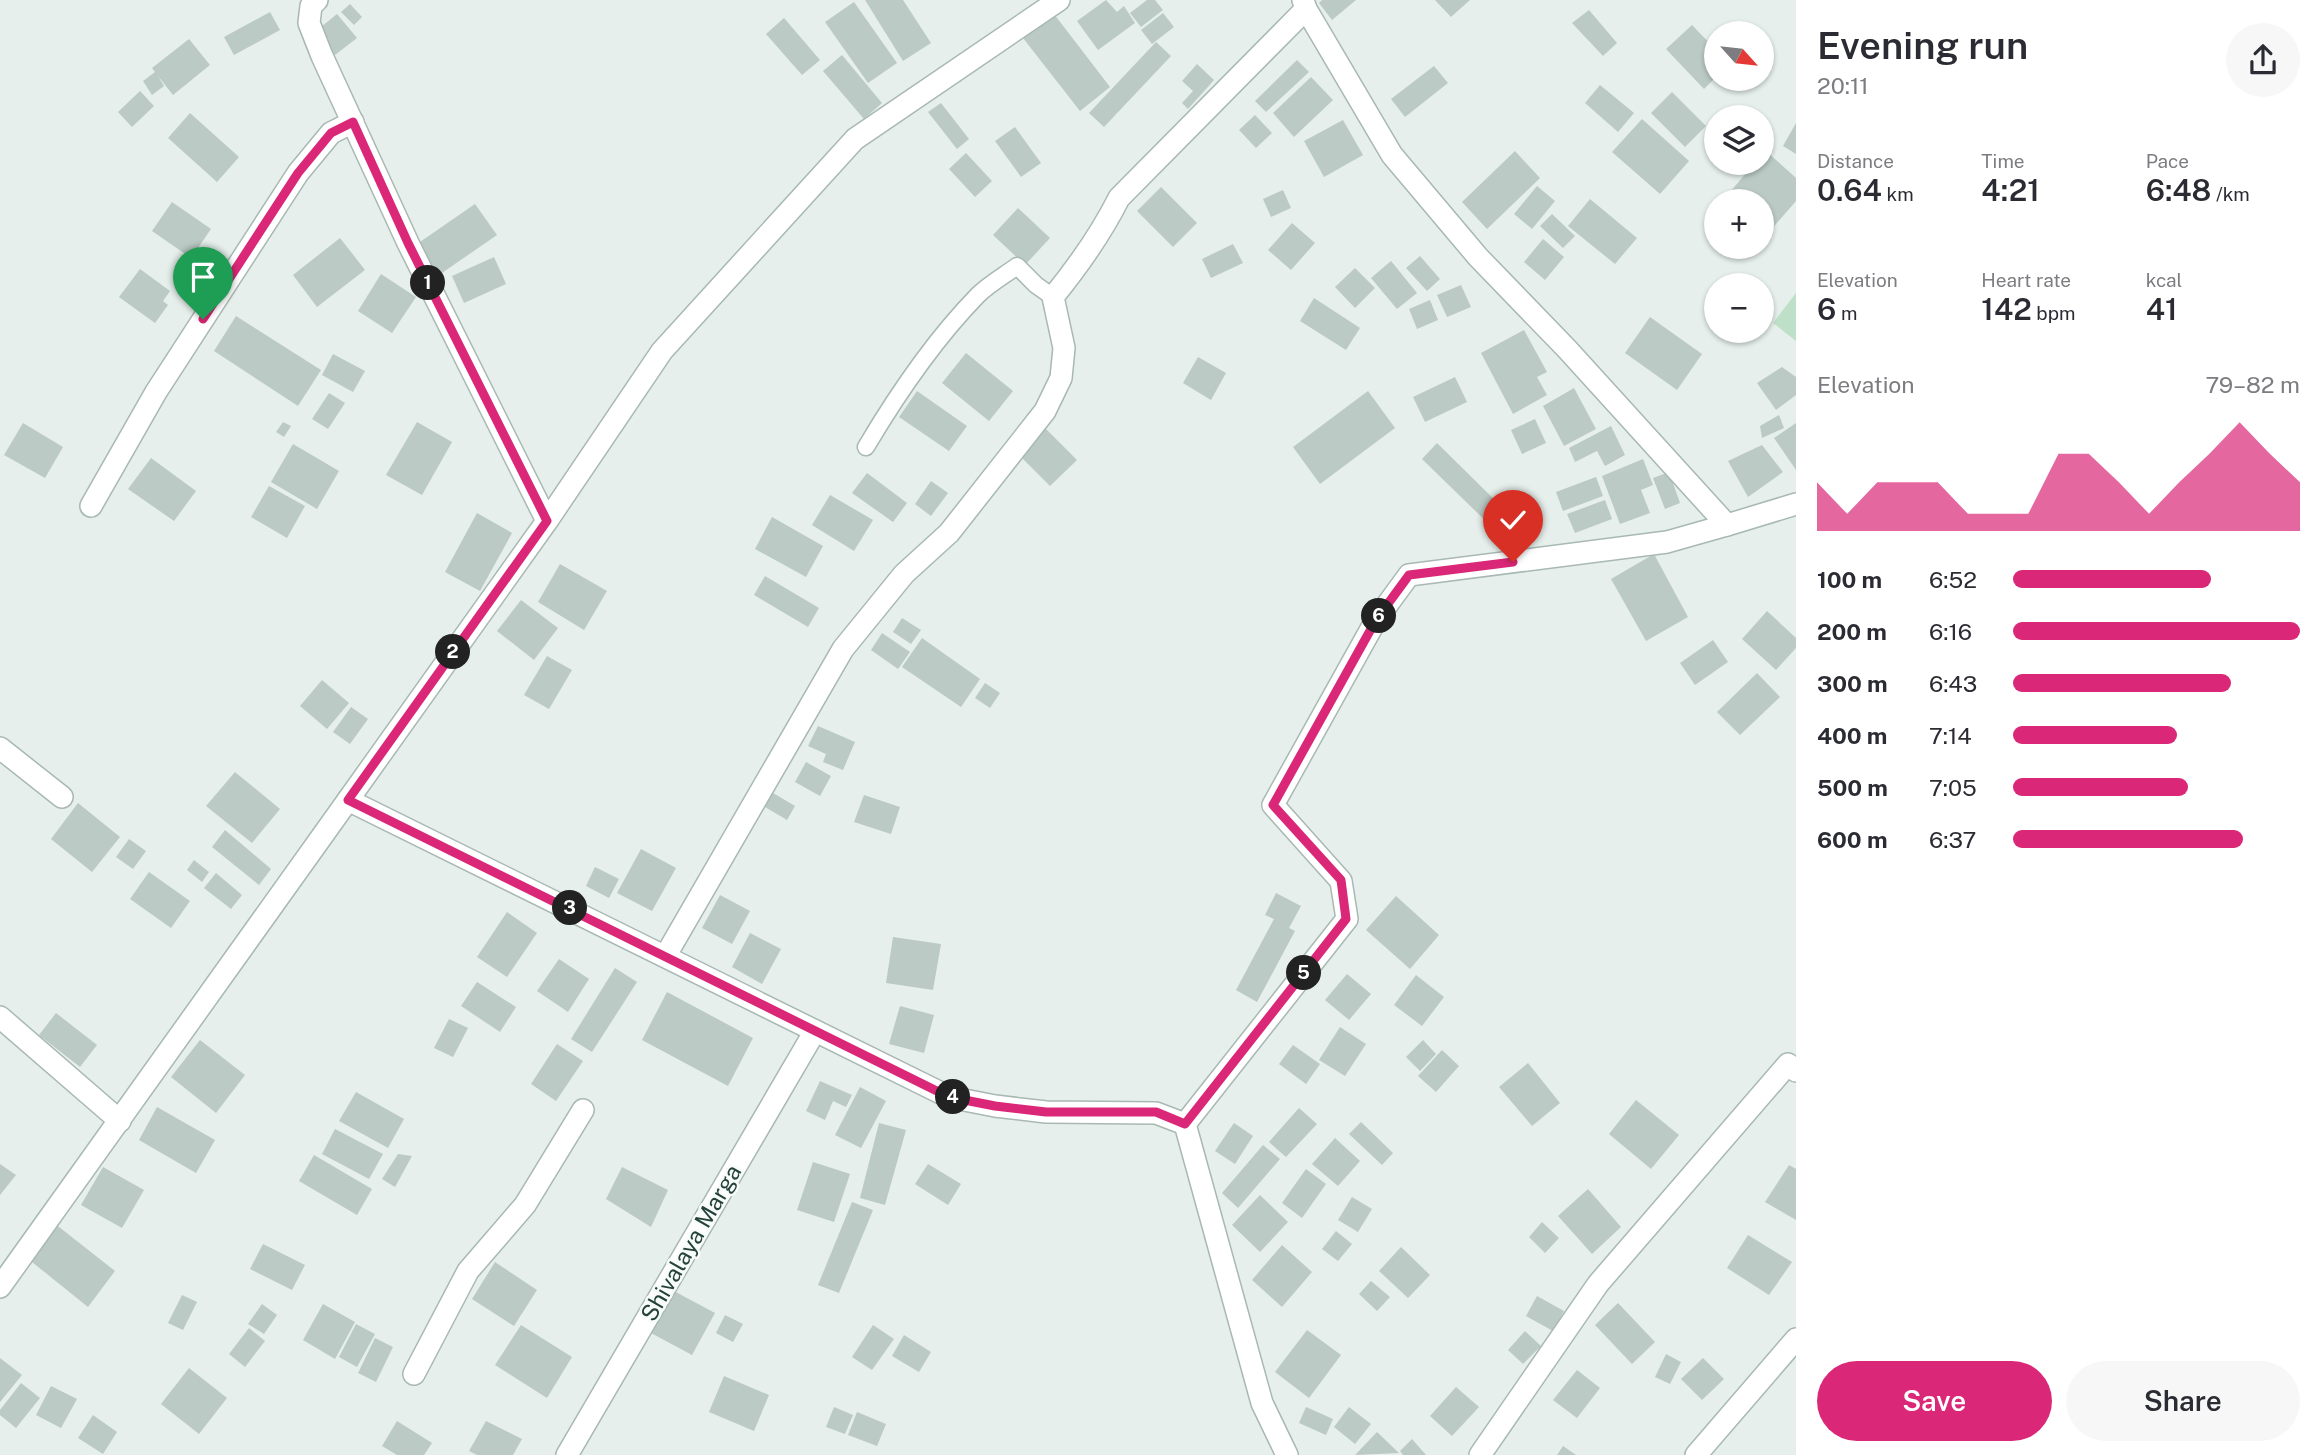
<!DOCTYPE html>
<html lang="en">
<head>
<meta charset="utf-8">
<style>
  :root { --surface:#fff; --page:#f7f7f7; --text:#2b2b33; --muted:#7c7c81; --accent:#db2777 }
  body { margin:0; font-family:"Public Sans",sans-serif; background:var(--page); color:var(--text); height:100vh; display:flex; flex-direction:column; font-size:26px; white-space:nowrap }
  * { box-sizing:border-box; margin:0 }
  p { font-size:23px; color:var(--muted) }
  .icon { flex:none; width:38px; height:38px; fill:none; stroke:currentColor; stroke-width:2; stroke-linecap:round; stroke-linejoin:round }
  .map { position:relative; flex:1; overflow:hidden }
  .panel { display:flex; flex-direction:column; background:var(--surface); width:525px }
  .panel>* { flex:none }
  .needle { width:46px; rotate:117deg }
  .tools { position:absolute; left:1704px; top:21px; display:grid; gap:14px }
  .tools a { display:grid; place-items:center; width:70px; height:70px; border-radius:50%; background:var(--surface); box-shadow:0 2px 5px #0004; font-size:35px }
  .pin { position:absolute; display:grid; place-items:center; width:60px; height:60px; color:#fff; margin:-72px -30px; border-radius:50% 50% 50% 0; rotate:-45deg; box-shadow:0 0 7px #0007 }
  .pin .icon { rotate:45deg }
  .km { position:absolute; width:35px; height:35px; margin:-18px; border-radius:50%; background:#222; color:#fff; font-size:19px; line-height:35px; text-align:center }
  .round { display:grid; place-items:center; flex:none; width:74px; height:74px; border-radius:37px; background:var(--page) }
  .summary { display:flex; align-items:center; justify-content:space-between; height:119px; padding:0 21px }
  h1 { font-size:38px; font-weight:600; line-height:52px }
  .metrics { display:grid; grid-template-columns:repeat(3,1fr); gap:10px; height:119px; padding:7px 21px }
  .metrics div { display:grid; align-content:center }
  .metrics b { font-size:30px; font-weight:600 }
  .metrics small { font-size:19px; font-weight:400 }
  .metrics p { font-size:19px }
  .chart { height:196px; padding:14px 21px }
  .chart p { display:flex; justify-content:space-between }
  .chart svg { width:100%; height:126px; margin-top:7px; fill:var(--accent); opacity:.7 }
  .button { display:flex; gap:14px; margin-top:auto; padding:14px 21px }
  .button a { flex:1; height:80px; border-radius:42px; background:var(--accent); color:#fff; font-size:28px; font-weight:600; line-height:80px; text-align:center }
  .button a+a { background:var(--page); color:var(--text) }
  ul { padding:0 21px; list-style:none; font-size:23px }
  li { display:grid; grid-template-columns:112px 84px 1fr; align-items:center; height:52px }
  li i { height:18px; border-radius:9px; background:var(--accent) }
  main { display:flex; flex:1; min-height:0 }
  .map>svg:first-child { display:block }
  .green { fill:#bfe0c8 }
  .building { fill:#bbcac4 }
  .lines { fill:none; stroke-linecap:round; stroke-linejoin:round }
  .service-casing { stroke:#a8b8b2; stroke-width:19 }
  .minor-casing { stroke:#a8b8b2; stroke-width:24 }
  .service { stroke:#fff; stroke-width:16 }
  .minor { stroke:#fff; stroke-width:21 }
  .route-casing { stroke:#fff; stroke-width:14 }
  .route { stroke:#db2777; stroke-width:9 }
  .labels { text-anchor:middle; stroke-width:5; stroke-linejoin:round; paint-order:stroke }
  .street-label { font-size:23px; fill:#24423a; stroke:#f7fbf9 }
</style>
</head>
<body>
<main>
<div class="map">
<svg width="1796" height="1455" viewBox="0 0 1796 1455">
  <rect width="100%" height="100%" fill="#e6efeb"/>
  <path class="green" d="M1796,293V341L1773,323Z"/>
  <g class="building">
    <path d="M865,0H903L931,43L903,61Z"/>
    <path d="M1106,0L1117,12L1124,6L1135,23L1098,50L1077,21Z"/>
    <path d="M1147,0H1155L1163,10L1141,27L1130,13Z"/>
    <path d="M1322,0H1356L1332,20L1319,3Z"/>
    <path d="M1435,0H1470L1451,17Z"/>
    <path d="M854,2L897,63L868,83L825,22Z"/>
    <path d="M350,4L362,17L354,25L341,12Z"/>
    <path d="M1589,10L1617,43L1603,56L1572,23Z"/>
    <path d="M270,12L280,30L234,55L224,37Z"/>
    <path d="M1163,13L1174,27L1152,44L1141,30Z"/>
    <path d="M337,14L357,38L335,55L316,31Z"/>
    <path d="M1054,14L1110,87L1080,111L1023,38Z"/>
    <path d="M784,18L820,60L802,75L766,34Z"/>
    <path d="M1692,25L1717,51V76L1704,89L1666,49Z"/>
    <path d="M189,39L210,65L173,95L158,76L164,86L152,95L143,81L155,72L152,68Z"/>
    <path d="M1156,42L1171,56L1104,127L1089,113Z"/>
    <path d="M842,55L882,103L864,119L823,71Z"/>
    <path d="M1297,60L1309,72L1266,112L1255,101Z"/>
    <path d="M1197,64L1214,80L1188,109L1182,103L1193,91L1182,81Z"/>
    <path d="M1434,66L1448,83L1405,117L1391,99Z"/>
    <path d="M1311,77L1333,100L1294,137L1273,113Z"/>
    <path d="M1600,85L1634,113L1618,132L1585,103Z"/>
    <path d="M140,91L154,106L132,127L118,112Z"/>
    <path d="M1672,92L1706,126L1685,147L1651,113Z"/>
    <path d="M941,103L969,139L957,149L928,112Z"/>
    <path d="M190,113L239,157L217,182L168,138Z"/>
    <path d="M1255,115L1272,133L1256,148L1239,130Z"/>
    <path d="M1642,119L1689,161L1660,194L1612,152Z"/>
    <path d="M1343,120L1363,155L1324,177L1304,141Z"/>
    <path d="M1796,123V154L1783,146Z"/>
    <path d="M1015,127L1041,163L1021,177L995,141Z"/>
    <path d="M1515,151L1540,178L1487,229L1462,202Z"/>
    <path d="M1766,151L1796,178V201L1762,240V201H1722L1755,163H1762V155Z"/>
    <path d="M966,153L992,181L975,197L949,169Z"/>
    <path d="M1537,186L1555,201L1532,229L1514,214Z"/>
    <path d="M1161,187L1197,223L1173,247L1137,211Z"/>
    <path d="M1283,190L1291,208L1271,217L1263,199Z"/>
    <path d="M1590,199L1637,238L1615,264L1568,226Z"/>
    <path d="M172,202L211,229L191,258L152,231Z"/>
    <path d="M475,204L497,235L439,275L417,244Z"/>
    <path d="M1018,208L1050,238L1025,265L993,235Z"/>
    <path d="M1552,214L1575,236L1563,248L1540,226Z"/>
    <path d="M1292,223L1315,243L1291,270L1268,250Z"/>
    <path d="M340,238L365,270L317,307L293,275Z"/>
    <path d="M1543,239L1564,257L1545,280L1524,262Z"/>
    <path d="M1233,244L1243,263L1211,278L1202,259Z"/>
    <path d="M1420,256L1440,279L1427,291L1406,268Z"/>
    <path d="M494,257L506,284L464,303L452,276Z"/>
    <path d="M1391,261L1417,293L1397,309L1371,278Z"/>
    <path d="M1355,268L1375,288L1355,308L1335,287Z"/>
    <path d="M140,269L170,291L163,301L168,305L155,323L119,297Z"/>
    <path d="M381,274L416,297L392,333L358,311Z"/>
    <path d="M1461,285L1471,307L1447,317L1437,295Z"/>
    <path d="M1314,298L1360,328L1346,350L1300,321Z"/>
    <path d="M1430,300L1438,320L1417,329L1409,309Z"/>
    <path d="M236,316L321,370L298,406L214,351Z"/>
    <path d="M1650,317L1702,354L1677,390L1625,353Z"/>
    <path d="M1524,330L1547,372L1537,377L1547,395L1513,414L1481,353Z"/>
    <path d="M966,353L1013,391L989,421L942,383Z"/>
    <path d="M333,354L365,371L353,392L322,375Z"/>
    <path d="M1198,357L1226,373L1211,400L1183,383Z"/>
    <path d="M1782,367L1796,377V395L1776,410L1757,383Z"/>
    <path d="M1455,377L1467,402L1425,422L1413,397Z"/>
    <path d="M1574,388L1596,429L1564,446L1543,406Z"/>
    <path d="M917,391L967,426L949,451L899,417Z"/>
    <path d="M1368,391L1395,428L1320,484L1293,447Z"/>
    <path d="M329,393L345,403L328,429L312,419Z"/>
    <path d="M1779,415L1784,428L1762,438L1760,426Z"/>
    <path d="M1535,419L1546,443L1522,454L1511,430Z"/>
    <path d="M283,422L291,426L284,437L276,432Z"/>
    <path d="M417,422L452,442L422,495L386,475Z"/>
    <path d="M23,423L63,447L45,478L4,455Z"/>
    <path d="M1796,423V470L1774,438Z"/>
    <path d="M1043,426L1077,460L1050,486L1016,452Z"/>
    <path d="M1611,426L1625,455L1605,466L1597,451L1575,462L1569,448Z"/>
    <path d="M1437,443L1510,515L1496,531L1422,459Z"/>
    <path d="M293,444L339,471L317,509L271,482Z"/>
    <path d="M1762,445L1783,472L1748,497L1728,461Z"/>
    <path d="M151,458L196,491L174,521L128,489Z"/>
    <path d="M1643,459L1653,485L1641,490L1650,513L1620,524L1602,476Z"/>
    <path d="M1669,472L1680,503L1665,509L1653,478Z"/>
    <path d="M867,473L907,503L893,522L852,493Z"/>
    <path d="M1596,477L1603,496L1563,511L1556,492Z"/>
    <path d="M931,481L948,493L931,516L915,504Z"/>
    <path d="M269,486L305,506L287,538L251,517Z"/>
    <path d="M830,495L873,520L854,551L812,525Z"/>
    <path d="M1605,500L1612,519L1575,533L1567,514Z"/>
    <path d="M477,513L512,533L480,591L445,572Z"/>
    <path d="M772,517L823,546L806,577L755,549Z"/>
    <path d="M1654,554L1688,617L1646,641L1611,579Z"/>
    <path d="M560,564L607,591L584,630L538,602Z"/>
    <path d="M765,576L819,608L808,627L754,595Z"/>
    <path d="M521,600L558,628L534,660L497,631Z"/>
    <path d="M1767,611L1796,638V648L1776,670L1742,639Z"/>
    <path d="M902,618L921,630L911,644L893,632Z"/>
    <path d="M882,633L910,652L898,669L871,650Z"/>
    <path d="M922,638L980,679L961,707L902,667Z"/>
    <path d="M1713,640L1728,662L1695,685L1680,663Z"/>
    <path d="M547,656L572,670L549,709L524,695Z"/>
    <path d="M1757,673L1780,697L1740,735L1717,712Z"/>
    <path d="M322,680L349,703L327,729L300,706Z"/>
    <path d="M985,683L1000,693L990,708L975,698Z"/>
    <path d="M351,707L368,719L350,744L333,732Z"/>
    <path d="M818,726L855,742L843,770L823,762L826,754L808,746Z"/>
    <path d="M806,762L831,776L820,796L795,782Z"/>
    <path d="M235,772L280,809L252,843L206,806Z"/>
    <path d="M773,793L795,806L787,820L765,807Z"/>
    <path d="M864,795L900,807L891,834L854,822Z"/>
    <path d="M78,803L120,837L92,872L51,839Z"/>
    <path d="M225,830L271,869L259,885L212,847Z"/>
    <path d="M129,839L146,851L133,869L116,857Z"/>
    <path d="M641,849L676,868L652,911L617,893Z"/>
    <path d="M194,860L209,872L202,882L187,870Z"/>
    <path d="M595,867L619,879L609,898L586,886Z"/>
    <path d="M149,872L190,901L171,928L130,899Z"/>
    <path d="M216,873L242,895L231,909L204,888Z"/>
    <path d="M1276,893L1301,906L1289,928L1295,931L1257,1002L1236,990L1274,919L1265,915Z"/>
    <path d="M720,895L750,911L732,944L702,928Z"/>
    <path d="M1396,896L1439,935L1410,969L1366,930Z"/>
    <path d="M507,912L537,933L507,977L477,957Z"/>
    <path d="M750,933L781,949L762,984L732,967Z"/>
    <path d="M893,937L941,944L933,990L886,983Z"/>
    <path d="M559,959L589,979L568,1012L537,991Z"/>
    <path d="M615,968L637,982L592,1052L571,1039Z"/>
    <path d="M1347,974L1371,994L1349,1020L1325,1000Z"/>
    <path d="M1416,975L1444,997L1422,1026L1394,1005Z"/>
    <path d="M477,982L516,1007L500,1032L461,1006Z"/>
    <path d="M667,992L753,1038L728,1086L642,1040Z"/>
    <path d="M900,1006L934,1015L924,1053L889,1044Z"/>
    <path d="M56,1013L97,1045L80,1067L39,1035Z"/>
    <path d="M449,1019L468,1028L453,1057L434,1048Z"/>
    <path d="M1340,1027L1366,1044L1345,1076L1319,1060Z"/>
    <path d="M200,1040L245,1075L216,1113L171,1077Z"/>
    <path d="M1423,1040L1436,1054L1420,1071L1406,1057Z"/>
    <path d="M557,1044L583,1061L556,1101L531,1084Z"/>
    <path d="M1293,1045L1320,1064L1306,1084L1279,1064Z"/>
    <path d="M1442,1050L1459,1066L1436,1092L1418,1076Z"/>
    <path d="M1528,1063L1560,1103L1532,1126L1499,1087Z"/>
    <path d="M820,1081L852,1095L846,1107L833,1101L825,1120L806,1111Z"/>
    <path d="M860,1087L886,1101L861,1148L835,1135Z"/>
    <path d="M356,1092L404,1119L388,1148L339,1121Z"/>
    <path d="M1636,1100L1679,1135L1651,1169L1609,1134Z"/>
    <path d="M157,1107L215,1140L196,1173L139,1140Z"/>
    <path d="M1299,1108L1317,1124L1286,1157L1269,1142Z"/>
    <path d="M1361,1122L1393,1153L1382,1165L1349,1134Z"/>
    <path d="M879,1123L906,1130L885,1205L860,1198Z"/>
    <path d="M1234,1123L1253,1136L1235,1164L1215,1151Z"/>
    <path d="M335,1129L383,1154L369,1179L322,1154Z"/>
    <path d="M1335,1138L1360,1161L1338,1186L1312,1164Z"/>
    <path d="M1263,1145L1280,1159L1238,1208L1222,1193Z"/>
    <path d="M398,1154L412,1156L395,1187L382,1179Z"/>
    <path d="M314,1155L372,1189L357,1215L299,1181Z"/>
    <path d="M813,1162L850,1174L834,1222L797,1210Z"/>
    <path d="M0,1164L16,1175L0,1195Z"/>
    <path d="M928,1164L961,1184L948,1205L915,1184Z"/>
    <path d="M1789,1165L1796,1169V1220L1765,1202Z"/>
    <path d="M103,1167L144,1190L122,1228L81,1205Z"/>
    <path d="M622,1167L668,1190L651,1227L606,1199Z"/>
    <path d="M1306,1169L1326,1184L1302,1218L1282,1203Z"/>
    <path d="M1588,1189L1621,1227L1592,1254L1558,1216Z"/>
    <path d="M1260,1195L1288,1222L1260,1252L1232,1225Z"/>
    <path d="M1352,1197L1372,1209L1358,1232L1338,1220Z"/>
    <path d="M852,1202L873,1210L839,1293L818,1285Z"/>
    <path d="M1542,1222L1559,1238L1545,1253L1529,1237Z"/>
    <path d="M54,1223L115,1271L88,1307L27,1258Z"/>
    <path d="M1336,1231L1352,1244L1338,1261L1322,1249Z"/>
    <path d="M1748,1235L1792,1262L1769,1295L1727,1268Z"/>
    <path d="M263,1244L305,1265L292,1290L250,1269Z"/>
    <path d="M1282,1245L1312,1272L1282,1307L1252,1280Z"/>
    <path d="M1401,1247L1430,1275L1408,1298L1379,1271Z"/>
    <path d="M495,1262L537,1290L514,1326L472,1299Z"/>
    <path d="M1371,1281L1390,1297L1377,1311L1359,1294Z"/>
    <path d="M672,1290L715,1313L692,1355L649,1332Z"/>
    <path d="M182,1295L197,1302L183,1330L168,1323Z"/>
    <path d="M1537,1296L1564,1311L1553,1331L1526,1316Z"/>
    <path d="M1618,1303L1655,1342L1632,1364L1595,1325Z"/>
    <path d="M262,1304L277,1315L264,1334L248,1324Z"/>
    <path d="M323,1304L355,1322L335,1359L303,1340Z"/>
    <path d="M725,1315L743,1324L733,1342L716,1333Z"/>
    <path d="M356,1324L375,1334L357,1367L339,1357Z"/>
    <path d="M521,1325L572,1357L547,1398L495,1365Z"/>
    <path d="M873,1325L894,1339L872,1370L852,1357Z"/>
    <path d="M249,1328L265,1341L245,1367L229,1354Z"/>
    <path d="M1307,1330L1341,1355L1309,1398L1275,1372Z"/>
    <path d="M1525,1331L1541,1346L1523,1364L1508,1350Z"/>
    <path d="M904,1335L931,1352L919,1372L892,1356Z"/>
    <path d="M375,1338L393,1347L376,1382L358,1373Z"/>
    <path d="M1666,1354L1681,1362L1670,1384L1655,1377Z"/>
    <path d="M0,1358L22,1375L0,1402Z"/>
    <path d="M1703,1358L1724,1379L1702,1400L1681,1379Z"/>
    <path d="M189,1368L227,1398L199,1434L161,1404Z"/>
    <path d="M1577,1370L1600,1388L1577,1418L1553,1400Z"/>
    <path d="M724,1376L769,1395L754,1431L709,1412Z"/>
    <path d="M21,1383L40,1398L16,1428L0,1415V1410Z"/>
    <path d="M51,1386L77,1399L61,1428L36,1415Z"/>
    <path d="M1456,1387L1479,1407L1452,1436L1430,1416Z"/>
    <path d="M834,1407L853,1415L845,1434L826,1427Z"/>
    <path d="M1306,1407L1333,1419L1326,1435L1299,1423Z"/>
    <path d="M1349,1407L1371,1424L1355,1444L1334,1427Z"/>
    <path d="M857,1412L886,1424L877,1446L848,1435Z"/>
    <path d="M93,1415L117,1432L103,1454L78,1438Z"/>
    <path d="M397,1421L432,1443L424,1455H397L382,1446Z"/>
    <path d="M486,1421L522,1439L513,1455H477L469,1451Z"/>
    <path d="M1377,1432L1399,1453L1355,1455Z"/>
    <path d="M1412,1439L1426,1455H1403L1400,1451Z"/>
    <path d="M1563,1446L1576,1455H1557Z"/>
  </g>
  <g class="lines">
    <defs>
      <path id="service" d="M866,447C898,393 934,340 978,295C989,284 1005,275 1017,266L1036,285L1053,297"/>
      <g id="minor">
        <path d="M317,0L311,6L309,23L322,56L408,243L547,521"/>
        <path d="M1059,0L855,139L662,351L547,521L348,800L949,1097L995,1106L1046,1112L1156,1113L1185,1124L1262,1403L1287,1455"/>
        <path d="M1303,0L1306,9L1392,155L1478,257L1567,349L1727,525L1796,504"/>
        <path d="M91,506L156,392L298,173L331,133L353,122"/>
        <path d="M0,748L62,797"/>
        <path d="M666,955L843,649L904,574L949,533L1045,411L1061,378L1064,348L1053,297C1079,265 1101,234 1119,198L1306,9"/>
        <path d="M0,1017L120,1121"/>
        <path d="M1185,1124L1347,919L1341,881L1273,805L1376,620L1409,575L1667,542L1727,525"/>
        <path d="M0,1287L348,800"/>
        <path d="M414,1374L468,1271L525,1205L583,1110"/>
        <path d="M567,1455L815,1031"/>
        <path d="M1480,1455L1598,1284L1788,1064L1796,1071"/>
        <path d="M1696,1455L1796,1339"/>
      </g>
    </defs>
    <use href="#service" class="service-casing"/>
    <use href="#minor" class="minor-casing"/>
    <use href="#service" class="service"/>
    <use href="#minor" class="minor"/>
  </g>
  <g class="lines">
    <defs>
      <path id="route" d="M203,319L298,173L331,133L353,122L408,243L547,521L348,800L949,1097L995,1106L1046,1112H1156L1185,1124L1346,919L1341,880L1273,805L1376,620L1409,575L1513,562"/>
    </defs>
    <use href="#route" class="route-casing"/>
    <use href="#route" class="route"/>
  </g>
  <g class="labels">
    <g class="street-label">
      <text transform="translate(691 1243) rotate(-60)" y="8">Shivalaya Marga</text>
    </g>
  </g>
</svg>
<div class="tools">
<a><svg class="needle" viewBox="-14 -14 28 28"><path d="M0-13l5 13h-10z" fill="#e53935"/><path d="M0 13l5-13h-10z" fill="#7c7c81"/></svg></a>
<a><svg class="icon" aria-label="layers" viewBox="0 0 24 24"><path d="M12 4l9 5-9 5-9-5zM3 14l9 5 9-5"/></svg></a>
<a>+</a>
<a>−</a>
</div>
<div class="pin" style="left:203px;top:319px;background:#1e9e55"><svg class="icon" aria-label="arrive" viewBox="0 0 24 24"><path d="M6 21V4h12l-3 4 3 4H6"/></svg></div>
<div class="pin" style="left:1513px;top:562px;background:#d93025"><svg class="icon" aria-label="check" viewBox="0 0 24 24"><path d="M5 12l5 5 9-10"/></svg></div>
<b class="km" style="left:428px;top:283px">1</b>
<b class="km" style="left:453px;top:652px">2</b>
<b class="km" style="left:570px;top:908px">3</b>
<b class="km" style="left:953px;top:1097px">4</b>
<b class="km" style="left:1304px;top:973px">5</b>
<b class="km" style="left:1379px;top:616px">6</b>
</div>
<section class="panel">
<div class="summary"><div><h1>Evening run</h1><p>20:11</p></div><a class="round"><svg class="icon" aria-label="share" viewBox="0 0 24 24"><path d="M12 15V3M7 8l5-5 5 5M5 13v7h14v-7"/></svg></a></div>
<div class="metrics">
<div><p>Distance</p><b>0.64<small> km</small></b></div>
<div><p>Time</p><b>4:21</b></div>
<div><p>Pace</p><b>6:48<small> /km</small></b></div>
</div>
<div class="metrics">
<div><p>Elevation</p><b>6<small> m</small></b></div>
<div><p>Heart rate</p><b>142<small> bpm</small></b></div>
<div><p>kcal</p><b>41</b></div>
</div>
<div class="chart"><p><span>Elevation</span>79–82 m</p>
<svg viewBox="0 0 160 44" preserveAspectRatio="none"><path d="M0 44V27L10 38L20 27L30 27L40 27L50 38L60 38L70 38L80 17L90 17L100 27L110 38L120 27L130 17L140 6L150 17L160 27V44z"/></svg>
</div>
<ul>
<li><b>100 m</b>6:52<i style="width:69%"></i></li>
<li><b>200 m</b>6:16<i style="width:100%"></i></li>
<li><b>300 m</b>6:43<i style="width:76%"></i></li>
<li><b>400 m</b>7:14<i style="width:57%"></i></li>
<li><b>500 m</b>7:05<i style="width:61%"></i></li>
<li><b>600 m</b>6:37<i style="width:80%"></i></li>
</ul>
<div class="button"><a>Save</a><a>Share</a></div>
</section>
</main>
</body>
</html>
